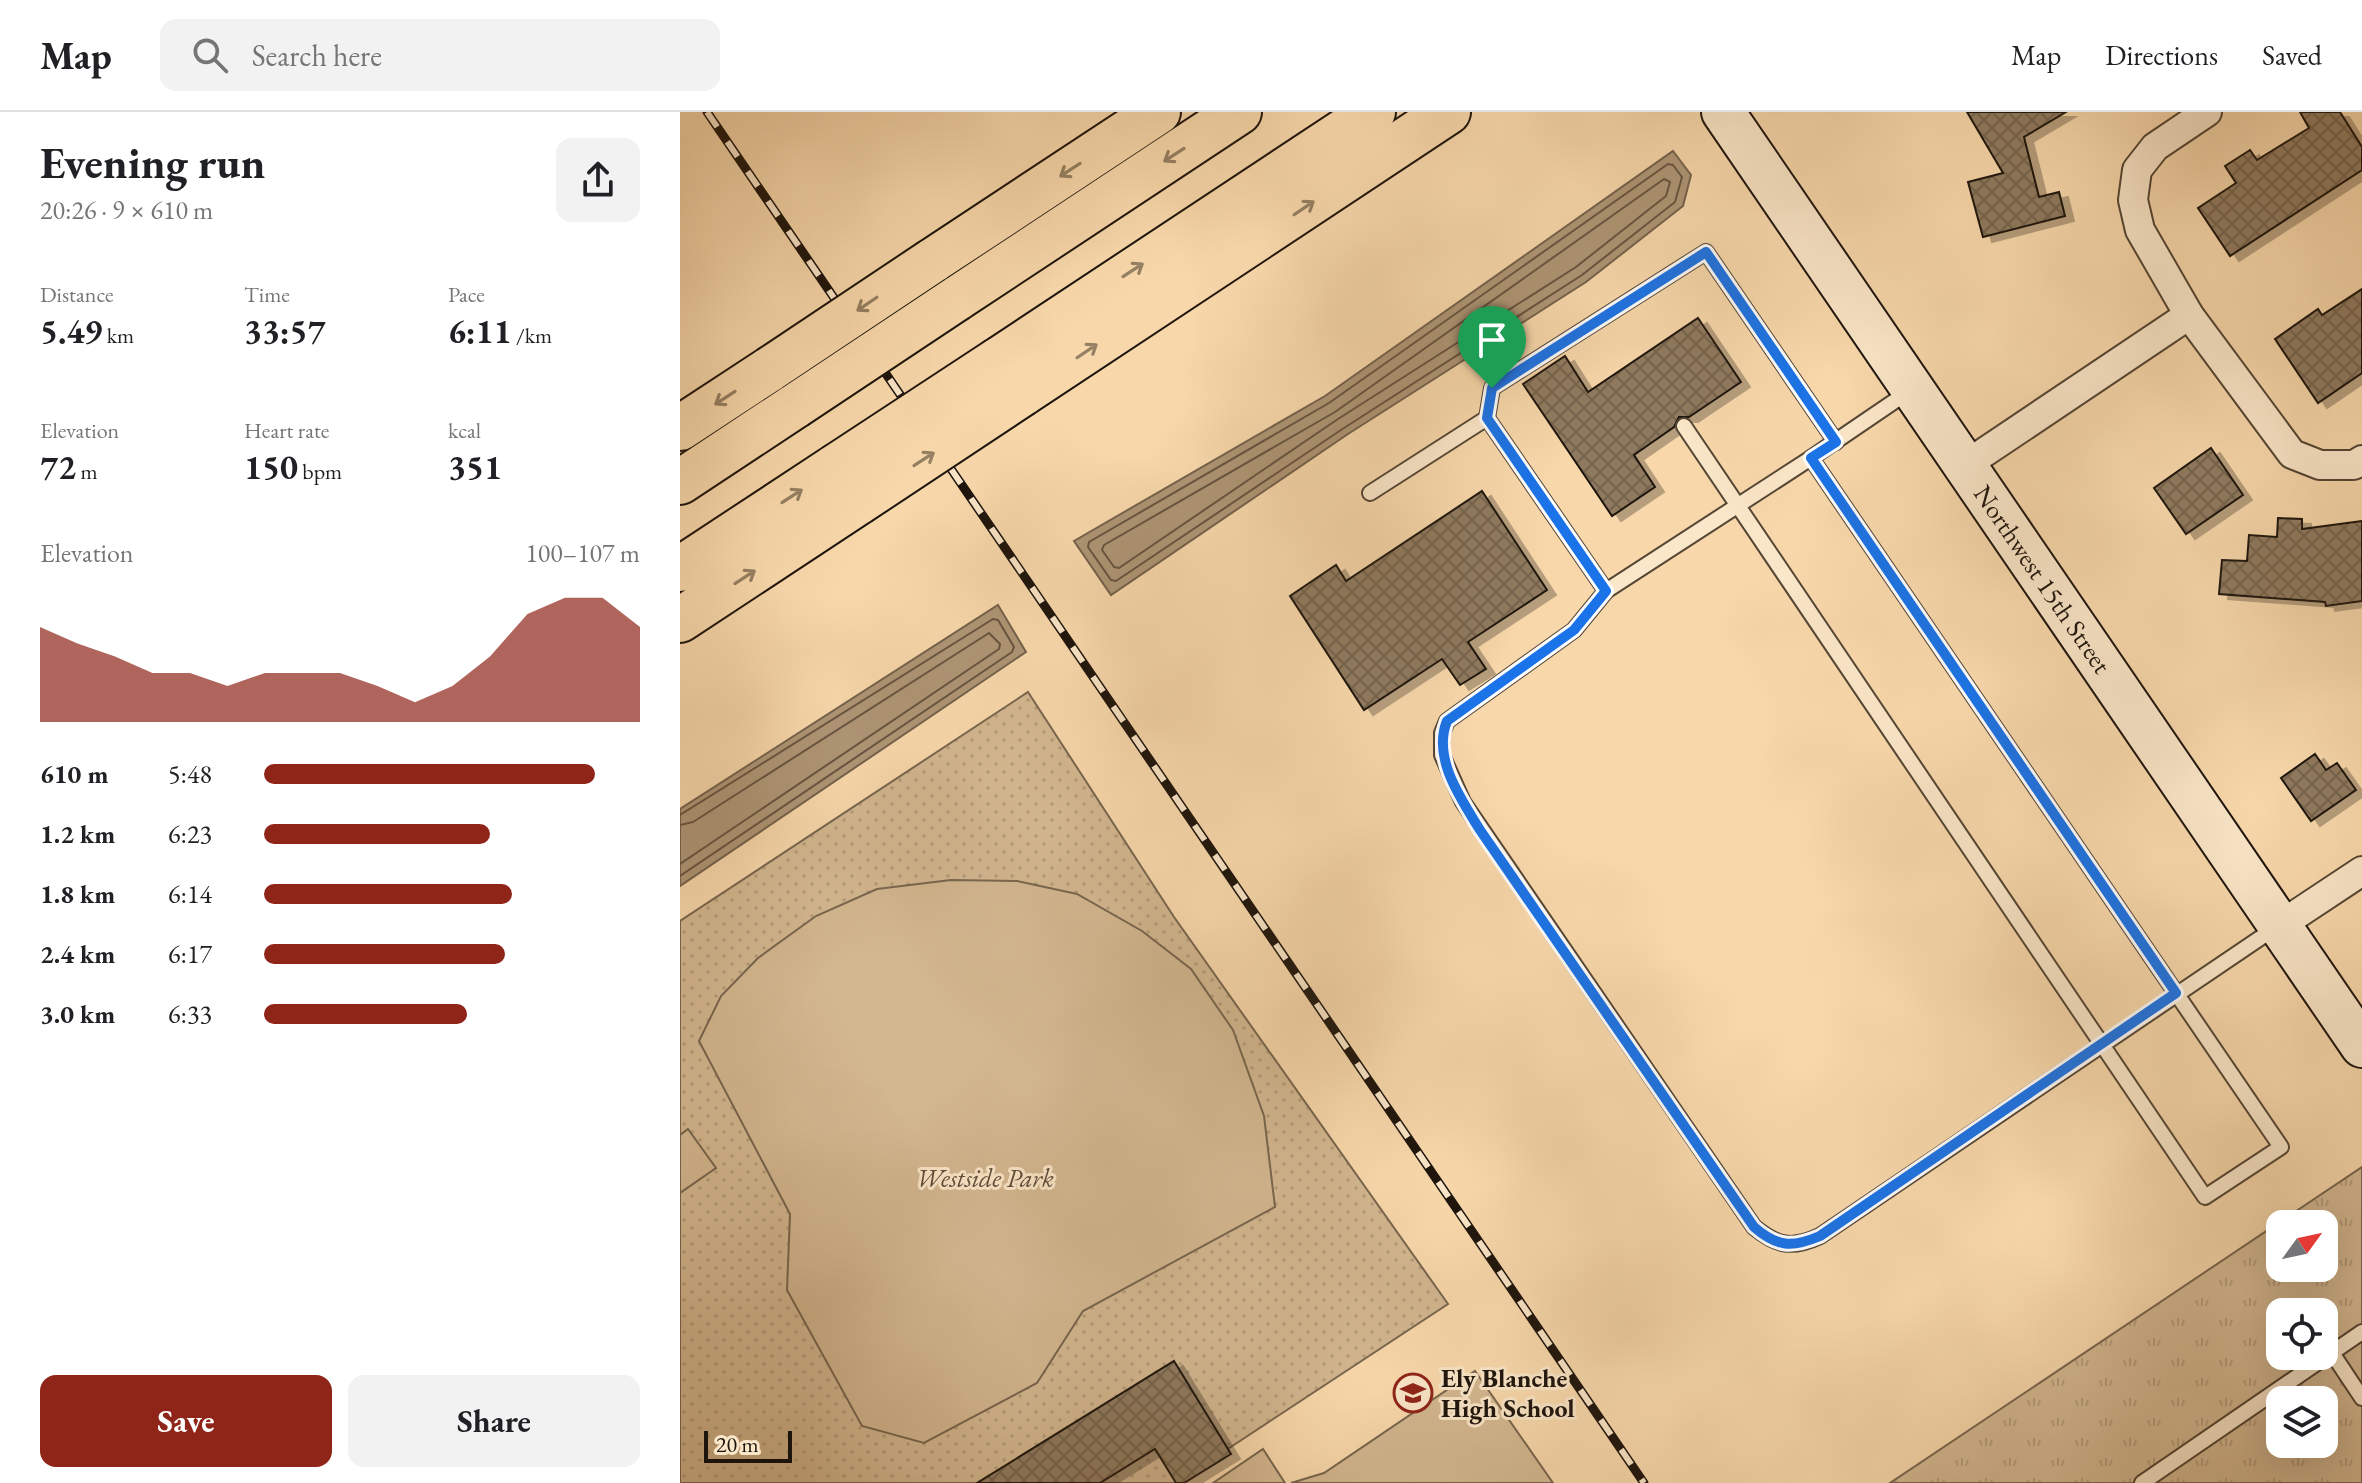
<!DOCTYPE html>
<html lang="en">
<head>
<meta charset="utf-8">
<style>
  :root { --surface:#fff; --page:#f2f2f2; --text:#202124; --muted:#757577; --line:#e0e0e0; --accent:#8f2418 }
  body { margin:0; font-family:"EB Garamond",serif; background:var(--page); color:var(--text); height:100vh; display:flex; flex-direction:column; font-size:30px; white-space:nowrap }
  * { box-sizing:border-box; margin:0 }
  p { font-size:26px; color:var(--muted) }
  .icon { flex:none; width:44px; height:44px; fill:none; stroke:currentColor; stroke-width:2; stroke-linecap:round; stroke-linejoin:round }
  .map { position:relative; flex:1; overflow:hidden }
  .side { display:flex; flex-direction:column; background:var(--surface); width:680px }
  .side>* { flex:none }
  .needle { width:52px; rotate:57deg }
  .controls { position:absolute; left:1586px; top:1098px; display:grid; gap:16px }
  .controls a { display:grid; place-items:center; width:72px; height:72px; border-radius:16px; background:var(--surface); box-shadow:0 8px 32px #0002; font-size:40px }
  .scale { position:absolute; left:24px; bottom:20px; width:88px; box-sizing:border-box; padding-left:8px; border:4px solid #1d140c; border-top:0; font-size:22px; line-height:28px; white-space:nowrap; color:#1d140c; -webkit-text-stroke:6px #fae6c8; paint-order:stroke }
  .pin { position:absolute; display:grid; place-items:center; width:68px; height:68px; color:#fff; margin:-82px -34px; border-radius:50% 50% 50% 0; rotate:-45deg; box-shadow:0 0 8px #0007 }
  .pin .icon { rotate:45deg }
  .round { display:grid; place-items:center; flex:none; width:84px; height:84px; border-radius:16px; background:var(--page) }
  .head { display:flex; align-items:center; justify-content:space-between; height:136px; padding:0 40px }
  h1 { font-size:44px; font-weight:700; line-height:60px }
  .stats { display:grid; grid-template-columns:repeat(3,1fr); gap:12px; height:136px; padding:8px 40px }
  .stats div { display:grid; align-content:center }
  .stats b { font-size:34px; font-weight:700 }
  .stats small { font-size:22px; font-weight:400 }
  .stats p { font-size:22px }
  .chart { height:224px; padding:16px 40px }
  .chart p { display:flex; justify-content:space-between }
  .chart svg { width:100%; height:144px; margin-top:8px; fill:var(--accent); opacity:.7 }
  .cta { display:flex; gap:16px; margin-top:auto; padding:16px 40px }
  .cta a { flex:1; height:92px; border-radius:16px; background:var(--accent); color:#fff; font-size:32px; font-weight:700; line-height:92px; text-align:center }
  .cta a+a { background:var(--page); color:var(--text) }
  ul { padding:0 40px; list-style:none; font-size:26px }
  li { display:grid; grid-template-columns:128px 96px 1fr; align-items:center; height:60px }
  li i { height:20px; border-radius:10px; background:var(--accent) }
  header { display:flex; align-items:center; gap:48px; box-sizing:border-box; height:112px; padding:0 40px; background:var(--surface); border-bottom:2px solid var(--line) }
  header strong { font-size:38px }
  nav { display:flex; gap:44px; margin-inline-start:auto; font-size:28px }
  .search { width:560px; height:72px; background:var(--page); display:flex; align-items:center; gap:20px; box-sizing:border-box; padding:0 28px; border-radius:16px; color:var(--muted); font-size:30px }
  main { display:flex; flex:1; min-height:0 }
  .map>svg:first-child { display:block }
  .grass { fill:url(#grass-tufts); stroke:#78664e; stroke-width:2; fill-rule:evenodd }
  .park { fill:url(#park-dots); stroke:#78664e; stroke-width:2 }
  .pitch { fill:#d3b790; stroke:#78664e; stroke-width:2 }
  .water { fill:#ae9575; stroke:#74614b; stroke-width:2 }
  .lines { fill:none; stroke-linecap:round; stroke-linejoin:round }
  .shore { stroke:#665440; stroke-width:2 }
  .building { fill:url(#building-cross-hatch); stroke:#1d140c; stroke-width:2; filter:url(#shadow) }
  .lane-casing { stroke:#544534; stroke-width:18 }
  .street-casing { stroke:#544534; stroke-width:32 }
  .secondary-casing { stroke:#1d140c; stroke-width:46 }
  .highway-casing { stroke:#1d140c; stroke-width:48 }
  .lane { stroke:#fae6c8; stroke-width:14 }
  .street { stroke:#fae6c8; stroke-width:28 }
  .secondary { stroke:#fae6c8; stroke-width:42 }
  .highway { stroke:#f8d8ab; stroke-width:44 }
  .rail-casing { stroke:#1d140c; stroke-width:9 }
  .rail { stroke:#fae6c8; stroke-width:6; stroke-dasharray:18; stroke-linecap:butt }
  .highway-bridge-casing { stroke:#1d140c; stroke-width:48; stroke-linecap:butt }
  .highway-bridge { stroke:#f8d8ab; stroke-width:44 }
  .oneway { stroke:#958063 }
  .route-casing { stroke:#fff; stroke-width:16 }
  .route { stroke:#1a73e8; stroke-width:10 }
  .labels { text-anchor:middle; stroke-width:6; stroke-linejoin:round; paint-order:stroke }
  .street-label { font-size:26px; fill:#1d140c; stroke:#fae6c8 }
  .park-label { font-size:26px; font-style:italic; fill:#5d4d3a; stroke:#fae6c8 }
  .poi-label { font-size:26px; font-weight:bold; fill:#1d140c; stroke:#fae6c8; text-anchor:start }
</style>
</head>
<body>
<header>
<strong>Map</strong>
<div class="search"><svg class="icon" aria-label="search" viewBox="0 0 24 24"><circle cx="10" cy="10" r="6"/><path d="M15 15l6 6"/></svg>Search here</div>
<nav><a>Map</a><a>Directions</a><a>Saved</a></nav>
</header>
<main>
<section class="side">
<div class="head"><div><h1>Evening run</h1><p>20:26 · 9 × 610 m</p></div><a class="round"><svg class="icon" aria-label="share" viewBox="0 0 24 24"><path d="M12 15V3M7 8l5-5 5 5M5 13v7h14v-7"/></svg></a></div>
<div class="stats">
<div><p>Distance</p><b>5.49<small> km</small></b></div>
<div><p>Time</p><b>33:57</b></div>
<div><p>Pace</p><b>6:11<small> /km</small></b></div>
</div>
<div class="stats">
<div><p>Elevation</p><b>72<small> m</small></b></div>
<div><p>Heart rate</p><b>150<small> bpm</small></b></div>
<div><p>kcal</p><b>351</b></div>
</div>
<div class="chart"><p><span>Elevation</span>100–107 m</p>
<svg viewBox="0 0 160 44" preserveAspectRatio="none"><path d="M0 44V15L10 20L20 24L30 29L40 29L50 33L60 29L70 29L80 29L90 33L100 38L110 33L120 24L130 11L140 6L150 6L160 15V44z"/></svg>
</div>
<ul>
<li><b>610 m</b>5:48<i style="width:88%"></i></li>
<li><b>1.2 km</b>6:23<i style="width:60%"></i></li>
<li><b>1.8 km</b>6:14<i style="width:66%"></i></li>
<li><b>2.4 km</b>6:17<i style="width:64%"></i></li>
<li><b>3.0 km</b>6:33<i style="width:54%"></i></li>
</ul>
<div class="cta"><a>Save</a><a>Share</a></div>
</section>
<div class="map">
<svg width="1682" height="1371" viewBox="0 0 1682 1371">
  <defs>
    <pattern id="grass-tufts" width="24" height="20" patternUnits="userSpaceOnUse" patternTransform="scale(2)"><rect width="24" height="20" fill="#d3b790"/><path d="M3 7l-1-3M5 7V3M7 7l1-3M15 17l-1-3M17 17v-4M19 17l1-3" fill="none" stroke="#b59c7b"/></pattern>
    <pattern id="park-dots" width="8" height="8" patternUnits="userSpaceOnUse" patternTransform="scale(2)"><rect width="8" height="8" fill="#d3b790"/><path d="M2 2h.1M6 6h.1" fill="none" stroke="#b59c7b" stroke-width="1.8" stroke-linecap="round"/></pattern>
    <pattern id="building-cross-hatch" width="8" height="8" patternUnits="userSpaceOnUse" patternTransform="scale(2)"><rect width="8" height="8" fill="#8f7a5f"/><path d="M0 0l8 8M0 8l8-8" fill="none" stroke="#74634d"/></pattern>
    <filter id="shadow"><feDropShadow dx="9" dy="5" stdDeviation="0" flood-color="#0004"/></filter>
  </defs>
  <rect width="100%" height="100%" fill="#f8d8ab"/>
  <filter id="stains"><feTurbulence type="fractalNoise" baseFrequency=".0025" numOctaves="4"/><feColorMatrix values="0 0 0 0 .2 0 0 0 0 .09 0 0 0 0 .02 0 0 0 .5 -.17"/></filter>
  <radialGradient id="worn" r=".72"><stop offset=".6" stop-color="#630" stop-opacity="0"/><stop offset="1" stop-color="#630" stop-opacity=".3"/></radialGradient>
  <path class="grass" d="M1682,1055V1371H1210ZM1600,1112H1644V1156H1600ZM1600,1200H1644V1244H1600ZM1600,1288H1644V1332H1600Z"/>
  <path class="park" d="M348,580L494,805L768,1192L496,1371H0V809Z"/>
  <g class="pitch">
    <path d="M271,768L337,769L397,782L462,819L511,857L553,918L584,1004L595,1095L403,1199L357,1271L244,1331L182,1314L107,1178L110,1102L19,929L41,884L78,846L136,804L197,777Z"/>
    <path d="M8,1017L36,1056L0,1081V1023Z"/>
    <path d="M795,1259L873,1371H611L644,1361Z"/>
    <path d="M583,1337L605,1371H533Z"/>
  </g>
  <g class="water">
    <path d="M993,39L1011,63L1003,94L906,170L668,322L431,483L394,429L645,284Z"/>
    <path d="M318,493L346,540L0,774V697Z"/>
  </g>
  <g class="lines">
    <g class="shore">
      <path d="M988,52L993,53L1002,65L995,90L902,163L664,316L436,469L431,468L408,435L409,430L649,291Z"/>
      <path d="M984,67L990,70L986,84L896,155L658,307L439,456L434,455L422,438L424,433L655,300Z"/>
      <path d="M0,703L313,507L318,508L334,535L332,540L0,764"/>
      <path d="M0,713L13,710L309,521L320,532L319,537L0,752"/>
    </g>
  </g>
  <g class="building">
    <path d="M1287,0H1386L1344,25L1359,85L1379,80L1385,104L1303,125L1288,70L1323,61Z"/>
    <path d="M1620,0H1660L1682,35V58L1550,144L1518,96L1556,71L1545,54L1570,38L1577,48L1629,16Z"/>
    <path d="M1682,177V261L1638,291L1595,227L1638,197L1642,203Z"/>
    <path d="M1018,206L1061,270L1009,305H999L994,315L954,343L975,375L932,404L843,272L885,244L908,280Z"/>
    <path d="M1531,336L1563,383L1506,422L1474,376Z"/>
    <path d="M802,379L867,478L788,530L806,557L780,573L762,547L684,598L610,484L656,453L666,469Z"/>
    <path d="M1598,406L1622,407V417L1682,409V489L1646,494L1645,490L1539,482L1542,448L1567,449L1569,423L1597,425Z"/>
    <path d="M1635,642L1646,658L1657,651L1676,678L1631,709L1601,666Z"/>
    <path d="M494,1249L551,1342L504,1371H496L475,1337L420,1371H297Z"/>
  </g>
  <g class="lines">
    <defs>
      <g id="lane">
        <path d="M807,306L812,276L1026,140L1156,330"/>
        <path d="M1004,314L1525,1085L1601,1035L1131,346L1228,280"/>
        <path d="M690,381L807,306L926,479L1131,346"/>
        <path d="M926,479L894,518L767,609L762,621V643L783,690L1074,1115C1097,1134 1112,1137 1140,1124L1595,816"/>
        <path d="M1652,1241L1682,1286"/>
        <path d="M1462,1371L1682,1220"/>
      </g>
      <g id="street">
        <path d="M1527,0L1475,35L1457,58L1453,88L1460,118L1509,203L1612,342L1640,353H1674L1682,348"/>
        <path d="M1284,354L1509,203"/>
        <path d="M1599,814L1682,759"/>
      </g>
      <g id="secondary">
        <path id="s1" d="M1043,0L1682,934"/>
      </g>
      <g id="highway">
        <path d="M252,149L478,0"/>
        <path d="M276,187L559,0"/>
        <path d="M318,248L693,0"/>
        <path d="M342,282L768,0"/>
        <path d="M0,316L90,257"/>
        <path d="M0,370L115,294"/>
        <path d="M0,457L155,355"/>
        <path d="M0,508L179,390"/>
      </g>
    </defs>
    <use href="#lane" class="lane-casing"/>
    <use href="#street" class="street-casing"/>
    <use href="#secondary" class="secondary-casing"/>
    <use href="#highway" class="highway-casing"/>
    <use href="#lane" class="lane"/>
    <use href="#street" class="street"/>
    <use href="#secondary" class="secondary"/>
    <use href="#highway" class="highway"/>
    <defs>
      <path id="rail" d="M27,0L964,1371"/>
    </defs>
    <use href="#rail" class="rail-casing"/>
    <use href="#rail" class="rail"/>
    <defs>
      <g id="highway-bridge">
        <path d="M90,257L252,149"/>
        <path d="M115,294L276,187"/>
        <path d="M155,355L318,248"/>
        <path d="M179,390L342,282"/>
      </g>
    </defs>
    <use href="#highway-bridge" class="highway-bridge-casing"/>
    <use href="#highway-bridge" class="highway-bridge"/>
  </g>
  <defs><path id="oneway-shaft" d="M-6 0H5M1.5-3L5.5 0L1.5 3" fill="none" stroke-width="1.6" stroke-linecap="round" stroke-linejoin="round" transform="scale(2)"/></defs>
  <g class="oneway">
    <use href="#oneway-shaft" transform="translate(494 43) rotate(147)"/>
    <use href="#oneway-shaft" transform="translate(390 58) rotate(147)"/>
    <use href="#oneway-shaft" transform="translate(624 96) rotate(-34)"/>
    <use href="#oneway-shaft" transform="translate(453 158) rotate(-33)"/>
    <use href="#oneway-shaft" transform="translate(187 192) rotate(146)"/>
    <use href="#oneway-shaft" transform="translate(407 239) rotate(-34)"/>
    <use href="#oneway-shaft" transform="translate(45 286) rotate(147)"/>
    <use href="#oneway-shaft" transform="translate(244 347) rotate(-33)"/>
    <use href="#oneway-shaft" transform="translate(112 384) rotate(-33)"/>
    <use href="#oneway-shaft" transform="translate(65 465) rotate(-33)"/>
  </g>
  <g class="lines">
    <defs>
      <path id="route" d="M1026,140L1156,330L1131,346L1496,881L1140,1124C1112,1136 1097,1135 1074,1115L800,718C781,687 752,646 767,609L894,518L926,479L807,306L812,276Z"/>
    </defs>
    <use href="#route" class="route-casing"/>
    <use href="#route" class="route"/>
  </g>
  <defs>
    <symbol id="school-ring" viewBox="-11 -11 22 22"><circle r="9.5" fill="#fae6c8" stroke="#8f2418" stroke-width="1.5"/><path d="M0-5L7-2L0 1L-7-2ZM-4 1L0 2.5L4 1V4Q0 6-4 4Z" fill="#8f2418"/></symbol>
  </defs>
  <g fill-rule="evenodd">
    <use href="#school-ring" x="711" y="1259" width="44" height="44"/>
  </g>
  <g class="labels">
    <g class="street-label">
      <text dy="9" stroke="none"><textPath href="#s1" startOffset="566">Northwest 15th Street</textPath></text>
    </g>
    <g class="park-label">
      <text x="305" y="1075">Westside Park</text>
    </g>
    <g class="poi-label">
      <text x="761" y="1275">Ely Blanche<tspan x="761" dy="30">High School</tspan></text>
    </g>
  </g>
  <rect width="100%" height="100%" filter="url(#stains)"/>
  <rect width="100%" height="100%" fill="url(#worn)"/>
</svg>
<div class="controls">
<a><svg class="needle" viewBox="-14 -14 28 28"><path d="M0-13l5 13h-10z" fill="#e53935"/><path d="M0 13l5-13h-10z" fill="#757577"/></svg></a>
<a><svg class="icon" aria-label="locate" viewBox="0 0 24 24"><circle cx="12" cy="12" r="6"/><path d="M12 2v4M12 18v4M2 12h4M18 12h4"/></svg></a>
<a><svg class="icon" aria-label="layers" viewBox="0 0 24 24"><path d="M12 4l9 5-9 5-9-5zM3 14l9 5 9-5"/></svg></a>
</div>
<div class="scale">20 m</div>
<div class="pin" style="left:812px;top:276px;background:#1e9e55"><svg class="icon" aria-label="arrive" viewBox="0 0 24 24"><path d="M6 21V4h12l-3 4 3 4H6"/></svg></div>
</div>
</main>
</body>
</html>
